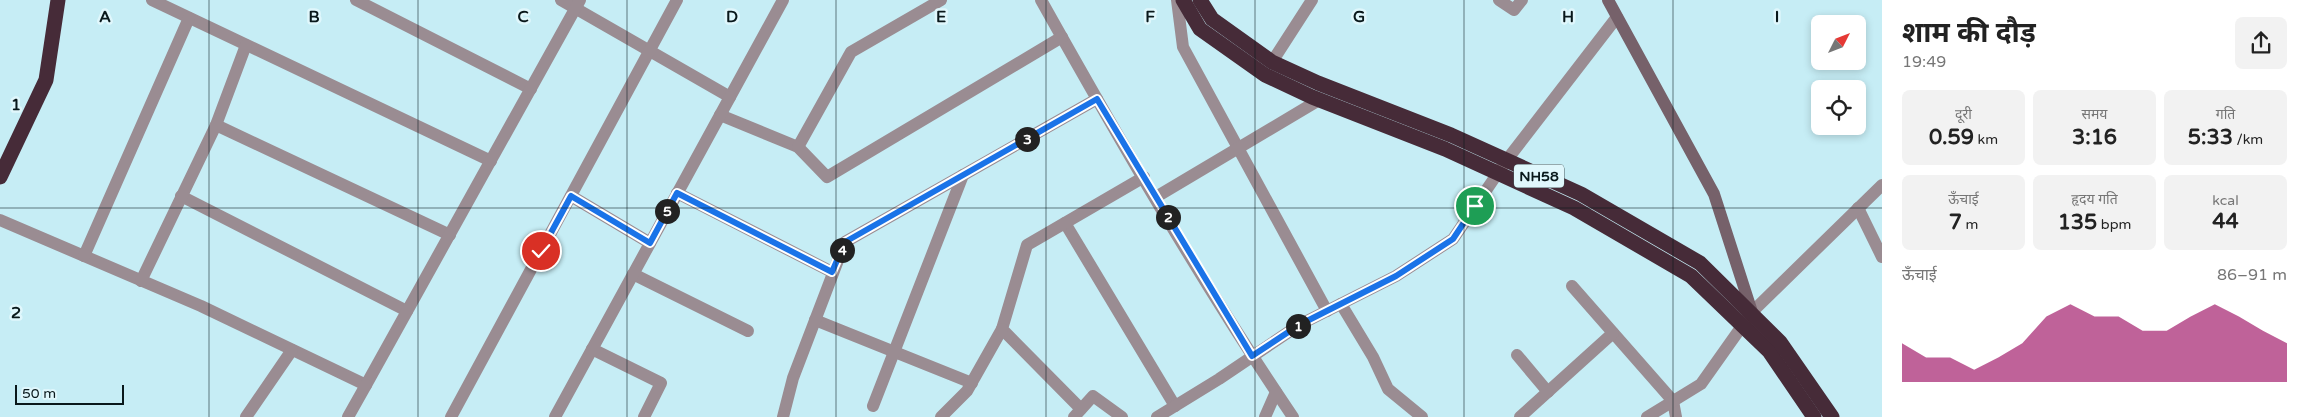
<!DOCTYPE html>
<html lang="hi">
<head>
<meta charset="utf-8">
<style>
  :root { --surface:#fff; --page:#f2f2f2; --text:#222; --muted:#767676; --accent:#a5216e }
  body { margin:0; font-family:"Varela Round","Noto Sans Devanagari",sans-serif; background:var(--page); color:var(--text); height:100vh; display:flex; flex-direction:column; font-size:19px; white-space:nowrap }
  * { box-sizing:border-box; margin:0 }
  p { font-size:16px; color:var(--muted) }
  .icon { flex:none; width:28px; height:28px; fill:none; stroke:currentColor; stroke-width:2; stroke-linecap:round; stroke-linejoin:round }
  .map { position:relative; flex:1; overflow:hidden }
  .drawer { display:flex; flex-direction:column; background:var(--surface); width:425px }
  .drawer>* { flex:none }
  .needle { width:32px; rotate:48deg }
  .controls { position:absolute; left:1811px; top:15px; display:grid; gap:10px }
  .controls a { display:grid; place-items:center; width:55px; height:55px; border-radius:8px; background:var(--surface); box-shadow:0 2px 8px #0003; font-size:25px }
  .scale { position:absolute; left:15px; bottom:12px; width:109px; box-sizing:border-box; padding-left:5px; border:2px solid #09181b; border-top:0; font-size:14px; line-height:18px; white-space:nowrap; color:#09181b; -webkit-text-stroke:4px #e0f7fc; paint-order:stroke }
  .pin { position:absolute; display:grid; place-items:center; width:42px; height:42px; color:#fff; margin:-21px; border:2px solid #fff; border-radius:50%; box-shadow:0 1px 5px #0007 }
  .km { position:absolute; width:25px; height:25px; margin:-12px; border-radius:50%; background:#222; color:#fff; font-size:14px; line-height:25px; text-align:center }
  .round { display:grid; place-items:center; flex:none; width:52px; height:52px; border-radius:8px; background:var(--page) }
  .headline { display:flex; align-items:center; justify-content:space-between; height:85px; padding:0 20px }
  h1 { font-size:28px; font-weight:700; line-height:38px }
  .stats { display:grid; grid-template-columns:repeat(3,1fr); gap:8px; height:85px; padding:5px 20px }
  .stats div { display:grid; align-content:center; border-radius:8px; background:var(--page); text-align:center }
  .stats b { font-size:21px; font-weight:700 }
  .stats small { font-size:14px; font-weight:400 }
  .stats p { font-size:14px }
  .chart { height:140px; padding:10px 20px }
  .chart p { display:flex; justify-content:space-between }
  .chart svg { width:100%; height:90px; margin-top:5px; fill:var(--accent); opacity:.7 }
  main { display:flex; flex:1; min-height:0 }
  .map>svg:first-child { display:block }
  .lines { fill:none; stroke-linecap:round; stroke-linejoin:round }
  .street { stroke:#9a8c92; stroke-width:12 }
  .secondary { stroke:#76616a; stroke-width:12 }
  .highway { stroke:#462b38; stroke-width:15 }
  .route-casing { stroke:#fff; stroke-width:10 }
  .route { stroke:#1a73e8; stroke-width:6 }
  .grid { fill:none; stroke:#09181b; stroke-width:1; stroke-opacity:0.55 }
  .labels { text-anchor:middle; stroke-width:5; stroke-linejoin:round; paint-order:stroke }
  .shield { fill:#e0f7fc; stroke:#4a5b5e; stroke-width:1 }
  .shield-label { font-size:14px; font-weight:bold; fill:#09181b }
  .grid-label { font-size:16px; text-anchor:middle; font-weight:bold; fill:#09181b; stroke:#e0f7fc; stroke-width:5; stroke-linejoin:round; paint-order:stroke }
</style>
</head>
<body>
<main>
<div class="map">
<svg width="1882" height="417" viewBox="0 0 1882 417">
  <rect width="100%" height="100%" fill="#c6edf5"/>
  <g class="lines">
    <g class="street">
      <path d="M152,0L491,161"/>
      <path d="M356,0L531,89"/>
      <path d="M561,0L730,97L783,0"/>
      <path d="M1041,0C1120,141 1202,283 1293,417"/>
      <path d="M1177,0L1183,47L1327,311"/>
      <path d="M1499,0L1514,10L1522,0"/>
      <path d="M1272,62L1312,0"/>
      <path d="M720,115L798,147L827,177L1062,37"/>
      <path d="M216,125L450,235"/>
      <path d="M798,147L851,52L941,0"/>
      <path d="M677,193L832,272"/>
      <path d="M181,196L407,311"/>
      <path d="M571,196L650,243"/>
      <path d="M1156,197L1319,100"/>
      <path d="M1858,208L1882,257"/>
      <path d="M0,220L201,306L366,385L580,0"/>
      <path d="M1065,223L1175,406"/>
      <path d="M84,256L189,18"/>
      <path d="M633,274L748,331"/>
      <path d="M141,281L216,125L246,45"/>
      <path d="M1572,286L1673,401L1676,417"/>
      <path d="M1341,304L1373,357L1388,389L1422,417"/>
      <path d="M815,320L972,383"/>
      <path d="M592,349L661,383L644,417"/>
      <path d="M1517,355L1548,392"/>
      <path d="M873,406L963,175"/>
      <path d="M1081,409L1002,329L1027,245L1144,177"/>
      <path d="M246,417L292,350"/>
      <path d="M348,417L366,385"/>
      <path d="M451,417L677,0"/>
      <path d="M555,417L730,97"/>
      <path d="M783,417L793,378L845,242L1097,99"/>
      <path d="M941,417L967,391L1002,329"/>
      <path d="M1074,417L1093,396L1122,417"/>
      <path d="M1157,417L1219,379L1299,325L1396,276L1453,239L1506,161L1617,17"/>
      <path d="M1265,417L1276,392"/>
      <path d="M1520,417L1613,333"/>
      <path d="M1647,417L1701,384L1752,312L1882,185"/>
    </g>
    <path class="secondary" d="M1608,0L1714,194L1752,312"/>
    <g class="highway">
      <path d="M1183,0L1200,29L1265,75L1312,97L1445,149L1574,208L1691,276L1769,351L1814,417"/>
      <path d="M1200,0L1212,19L1272,62L1318,83L1451,135L1581,194L1700,263L1780,342L1832,417"/>
      <path d="M0,177L46,80L58,0"/>
    </g>
  </g>
  <g class="lines">
    <defs>
      <path id="route" d="M541,251L571,196L650,243L677,193L832,272L845,242L1097,99L1252,356L1299,325L1396,276L1453,239L1475,206"/>
    </defs>
    <use href="#route" class="route-casing"/>
    <use href="#route" class="route"/>
  </g>
  <path class="grid" d="M209,0V417M418,0V417M627,0V417M836,0V417M1046,0V417M1255,0V417M1464,0V417M1673,0V417M0,208H1882"/>
  <g class="labels">
    <rect class="shield" x="1514" y="164.5" width="50" height="23" rx="4"/>
    <g class="shield-label">
      <text x="1539" y="181">NH58</text>
    </g>
  </g>
  <g class="grid-label">
    <text x="105" y="22">A</text>
    <text x="314" y="22">B</text>
    <text x="523" y="22">C</text>
    <text x="732" y="22">D</text>
    <text x="941" y="22">E</text>
    <text x="1150" y="22">F</text>
    <text x="1359" y="22">G</text>
    <text x="1568" y="22">H</text>
    <text x="1777" y="22">I</text>
    <text x="16" y="110">1</text>
    <text x="16" y="318">2</text>
  </g>
</svg>
<div class="controls">
<a><svg class="needle" viewBox="-14 -14 28 28"><path d="M0-13l5 13h-10z" fill="#e53935"/><path d="M0 13l5-13h-10z" fill="#767676"/></svg></a>
<a><svg class="icon" aria-label="locate" viewBox="0 0 24 24"><circle cx="12" cy="12" r="6"/><path d="M12 2v4M12 18v4M2 12h4M18 12h4"/></svg></a>
</div>
<div class="scale">50 m</div>
<div class="pin" style="left:1475px;top:206px;background:#1e9e55"><svg class="icon" aria-label="arrive" viewBox="0 0 24 24"><path d="M6 21V4h12l-3 4 3 4H6"/></svg></div>
<div class="pin" style="left:541px;top:251px;background:#d93025"><svg class="icon" aria-label="check" viewBox="0 0 24 24"><path d="M5 12l5 5 9-10"/></svg></div>
<b class="km" style="left:1298px;top:326px">1</b>
<b class="km" style="left:1168px;top:217px">2</b>
<b class="km" style="left:1027px;top:139px">3</b>
<b class="km" style="left:842px;top:250px">4</b>
<b class="km" style="left:667px;top:211px">5</b>
</div>
<section class="drawer">
<div class="headline"><div><h1>शाम की दौड़</h1><p>19:49</p></div><a class="round"><svg class="icon" aria-label="share" viewBox="0 0 24 24"><path d="M12 15V3M7 8l5-5 5 5M5 13v7h14v-7"/></svg></a></div>
<div class="stats">
<div><p>दूरी</p><b>0.59<small> km</small></b></div>
<div><p>समय</p><b>3:16</b></div>
<div><p>गति</p><b>5:33<small> /km</small></b></div>
</div>
<div class="stats">
<div><p>ऊँचाई</p><b>7<small> m</small></b></div>
<div><p>हृदय गति</p><b>135<small> bpm</small></b></div>
<div><p>kcal</p><b>44</b></div>
</div>
<div class="chart"><p><span>ऊँचाई</span>86–91 m</p>
<svg viewBox="0 0 160 44" preserveAspectRatio="none"><path d="M0 44V25L10 32L20 32L30 38L40 32L50 25L60 12L70 6L80 12L90 12L100 19L110 19L120 12L130 6L140 12L150 19L160 25V44z"/></svg>
</div>
</section>
</main>
</body>
</html>
